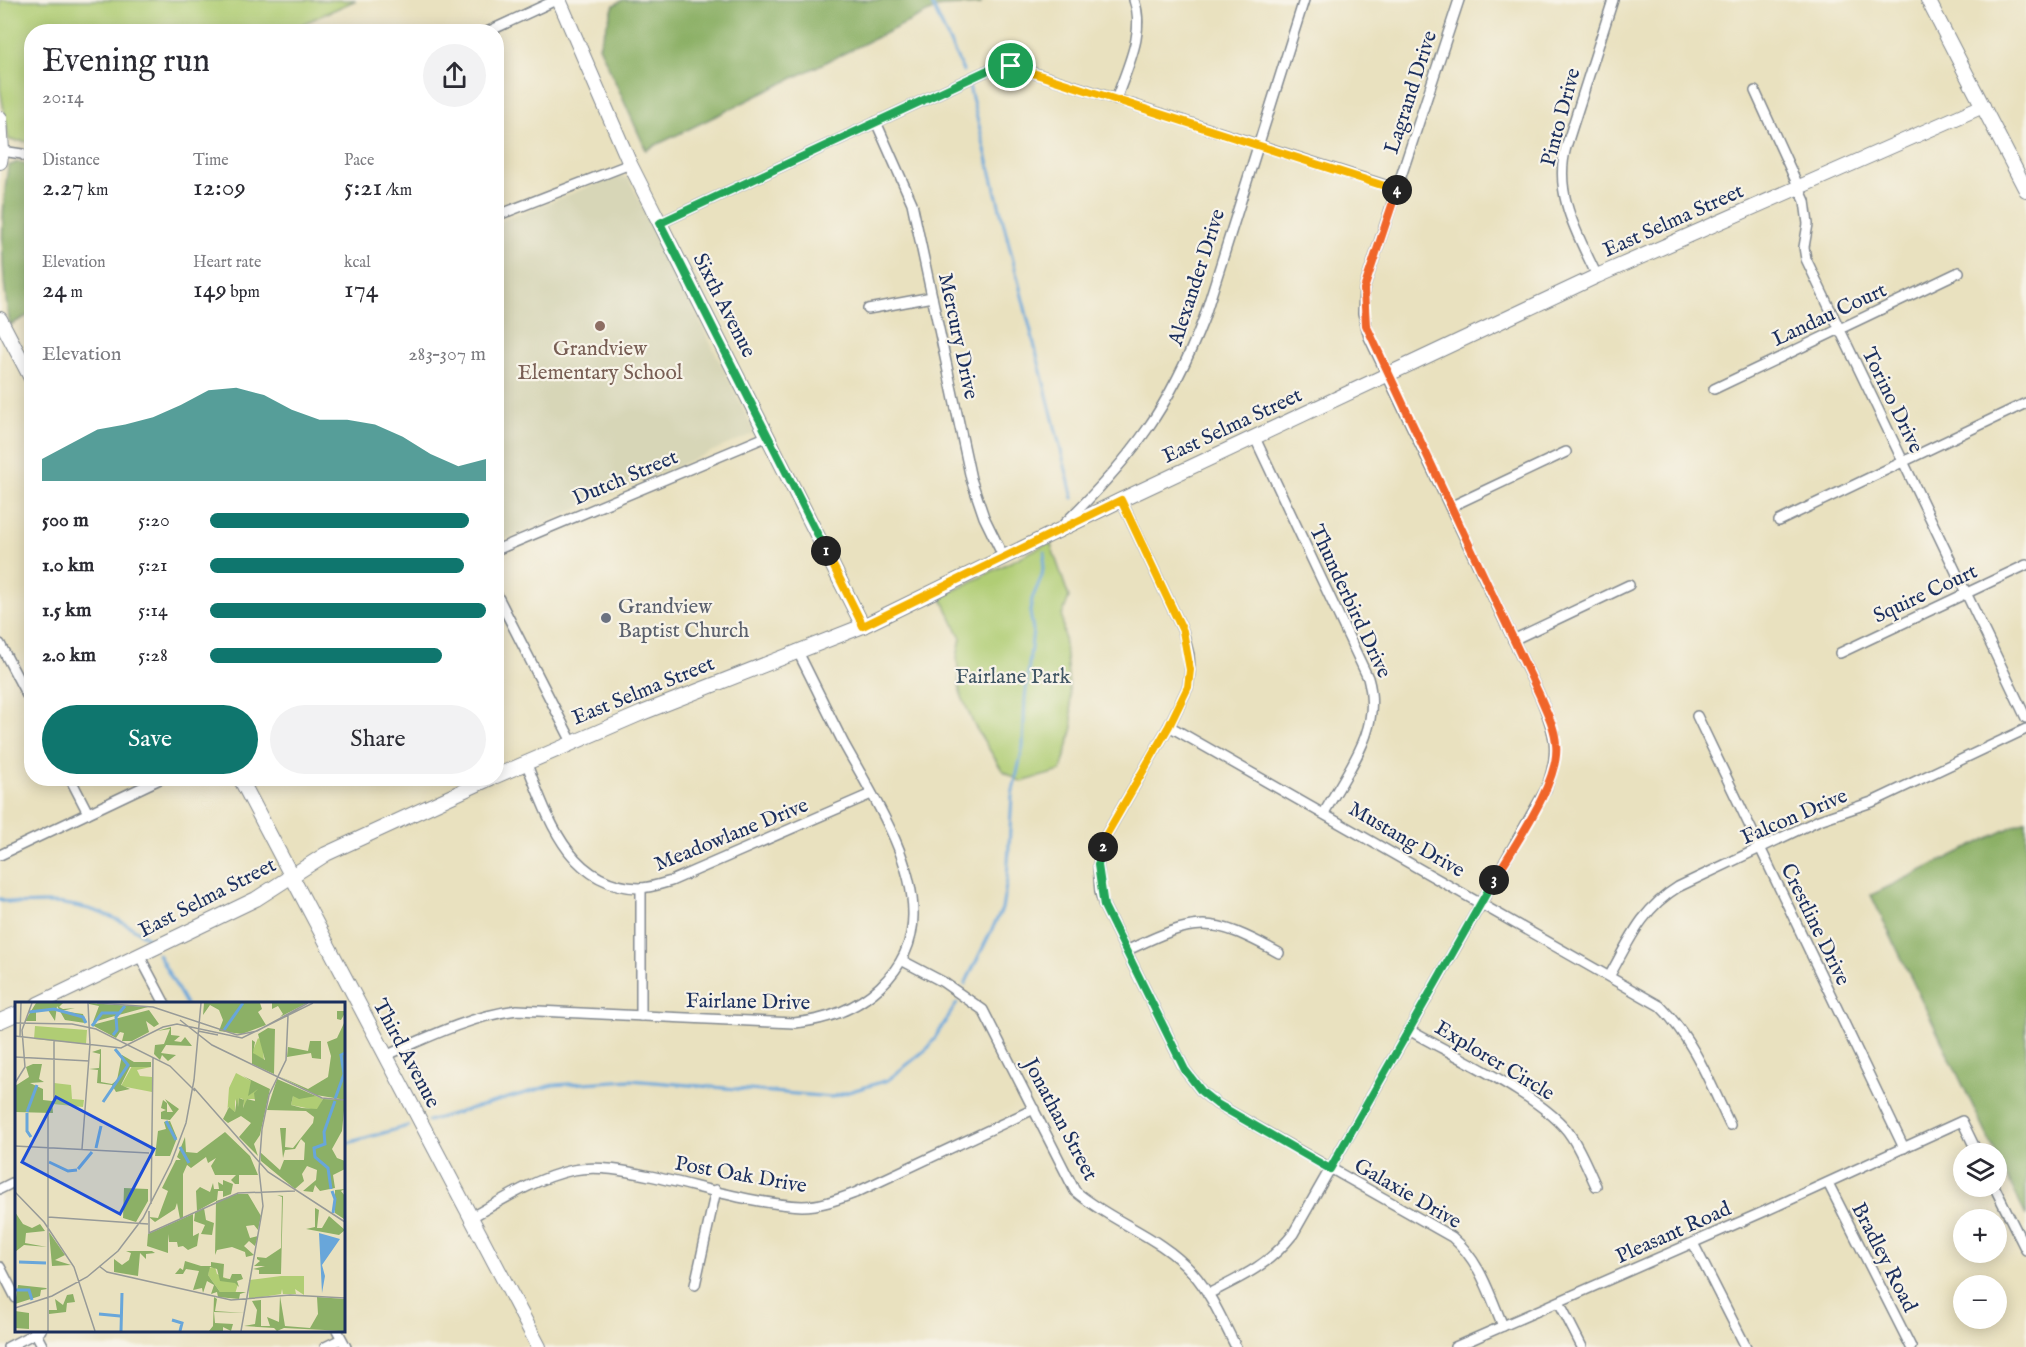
<!DOCTYPE html>
<html lang="en">
<head>
<meta charset="utf-8">
<style>
  :root { --surface:#fff; --page:#f2f2f3; --text:#2b2b33; --muted:#7c7c81; --accent:#0f766e }
  body { margin:0; font-family:"IM FELL English",serif; background:var(--page); color:var(--text); height:100vh; display:flex; flex-direction:column; font-size:22px; white-space:nowrap }
  * { box-sizing:border-box; margin:0 }
  p { font-size:20px; color:var(--muted) }
  .icon { flex:none; width:33px; height:33px; fill:none; stroke:currentColor; stroke-width:2; stroke-linecap:round; stroke-linejoin:round }
  .map { position:relative; flex:1; overflow:hidden }
  .panel { position:absolute; left:24px; top:24px; width:480px; height:762px; display:flex; flex-direction:column; background:var(--surface); border-radius:24px; box-shadow:0 3px 15px #0003 }
  .panel>* { flex:none }
  .controls { position:absolute; left:1953px; top:1143px; display:grid; gap:12px }
  .controls a { display:grid; place-items:center; width:54px; height:54px; border-radius:50%; background:var(--surface); box-shadow:0 3px 15px #0003; font-size:30px }
  .pin { position:absolute; display:grid; place-items:center; width:51px; height:51px; color:#fff; margin:-26px; border:3px solid #fff; border-radius:50%; box-shadow:0 2px 6px #0007 }
  .km { position:absolute; width:30px; height:30px; margin:-15px; border-radius:50%; background:#222; color:#fff; font-size:16px; line-height:30px; text-align:center }
  .round { display:grid; place-items:center; flex:none; width:63px; height:63px; border-radius:32px; background:var(--page) }
  .headline { display:flex; align-items:center; justify-content:space-between; height:102px; padding:0 18px }
  h1 { font-size:33px; font-weight:600; line-height:45px }
  .metrics { display:grid; grid-template-columns:repeat(3,1fr); gap:9px; height:102px; padding:6px 18px }
  .metrics div { display:grid; align-content:center }
  .metrics b { font-size:26px; font-weight:600 }
  .metrics small { font-size:16px; font-weight:400 }
  .metrics p { font-size:16px }
  .chart { height:168px; padding:12px 18px }
  .chart p { display:flex; justify-content:space-between }
  .chart svg { width:100%; height:108px; margin-top:6px; fill:var(--accent); opacity:.7 }
  .action { display:flex; gap:12px; margin-top:auto; padding:12px 18px }
  .action a { flex:1; height:69px; border-radius:36px; background:var(--accent); color:#fff; font-size:24px; font-weight:600; line-height:69px; text-align:center }
  .action a+a { background:var(--page); color:var(--text) }
  ul { padding:0 18px; list-style:none; font-size:20px }
  li { display:grid; grid-template-columns:96px 72px 1fr; align-items:center; height:45px }
  li i { height:15px; border-radius:8px; background:var(--accent) }
  .map>svg:first-child { display:block }
  .built { fill:#d7d6b7 }
  .green { fill:#b0cd74; stroke:#667e69; stroke-width:1.5 }
  .forest { fill:#8cb066; stroke:#547062; stroke-width:1.5 }
  .lines { fill:none; stroke-linecap:round; stroke-linejoin:round }
  .stream { stroke:#68a6da; stroke-width:3 }
  .street-casing { stroke:#82888e; stroke-width:12 }
  .secondary-casing { stroke:#82888e; stroke-width:16 }
  .street { stroke:#fff; stroke-width:9 }
  .secondary { stroke:#fff; stroke-width:14 }
  .split-1-casing { stroke:#fff; stroke-width:12 }
  .split-2-casing { stroke:#fff; stroke-width:12 }
  .split-3-casing { stroke:#fff; stroke-width:12 }
  .split-4-casing { stroke:#fff; stroke-width:12 }
  .split-5-casing { stroke:#fff; stroke-width:12 }
  .split-1 { stroke:#22a559; stroke-width:8 }
  .split-2 { stroke:#f5b400; stroke-width:8 }
  .split-3 { stroke:#22a559; stroke-width:8 }
  .split-4 { stroke:#f0652b; stroke-width:8 }
  .split-5 { stroke:#f5b400; stroke-width:8 }
  .education-dot { fill:#8d6e63; stroke:#f7f3e8; stroke-width:2 }
  .worship-dot { fill:#6b7280; stroke:#f7f3e8; stroke-width:2 }
  .labels { text-anchor:middle; stroke-width:4.5; stroke-linejoin:round; paint-order:stroke }
  .street-label { font-size:21px; fill:#1b2f5e; stroke:#f7f3e8 }
  .education-label { font-size:21px; fill:#785e54; stroke:#f7f3e8 }
  .worship-label { font-size:21px; fill:#5b616d; stroke:#f7f3e8; text-anchor:start }
  .park-label { font-size:21px; fill:#405664; stroke:#f7f3e8 }
  .inset-river { fill:none; stroke:#68a6da; stroke-width:3 }
  .inset-road { fill:none; stroke:#979a98; stroke-width:1.5 }
  .view { fill:#1d4ed8; fill-opacity:0.15; stroke:#1d4ed8; stroke-width:3 }
  .inset-edge { fill:none; stroke:#1b2f5e; stroke-width:3 }
</style>
</head>
<body>
<div class="map">
<svg width="2026" height="1347" viewBox="0 0 2026 1347">
  <rect width="100%" height="100%" fill="#f7f3e8"/>
  <filter id="ink" filterUnits="userSpaceOnUse"><feTurbulence type="fractalNoise" baseFrequency=".0167" numOctaves="2"/><feDisplacementMap in="SourceGraphic" scale="12" xChannelSelector="R" yChannelSelector="G"/><feConvolveMatrix kernelMatrix="1 2 1 2 8 2 1 2 1" color-interpolation-filters="sRGB"/></filter>
  <filter id="wash" filterUnits="userSpaceOnUse"><feTurbulence type="fractalNoise" baseFrequency=".008" numOctaves="4" result="noise"/><feDisplacementMap in="SourceGraphic" scale="24" xChannelSelector="R" yChannelSelector="G"/><feGaussianBlur stdDeviation="1.35" result="paint"/><feColorMatrix in="noise" values="0 0 0 0 0 0 0 0 0 0 0 0 0 0 0 0 0 1.4 0 .05"/><feComposite in="paint" operator="in"/></filter>
  <g filter="url(#wash)">
    <rect width="100%" height="100%" fill="#e9e1bf"/>
    <path class="built" d="M619,175L629,179L755,433L497,543V223Z"/>
    <g class="green">
      <path d="M0,0H356L287,31L32,32L31,142L9,140L0,88Z"/>
      <path d="M1050,542L1069,597L1062,616L1073,727L1061,771L1021,782L1002,770L974,725L960,692L957,657L961,638L941,597Z"/>
    </g>
    <g class="forest">
      <path d="M623,0H980L981,4L941,6L646,150L599,46L614,5Z"/>
      <path d="M18,162L26,164L32,175L31,314L10,325C0,271 0,221 8,166Z"/>
      <path d="M2026,820V1216L1871,895Z"/>
    </g>
    <g class="lines">
      <g class="stream">
        <path d="M930,0L963,71"/>
        <path d="M969,86L1073,498"/>
        <path d="M0,899C21,908 41,900 64,904C94,908 124,920 149,939"/>
        <path d="M158,954L186,1004"/>
        <path d="M965,984L1002,909L1007,880L1012,795L1023,747L1025,699L1033,630L1030,612L1032,599L1042,576L1045,552"/>
        <path d="M428,1121L553,1085L630,1080L832,1097L888,1080L929,1047L957,1003"/>
        <path d="M344,1144L408,1126"/>
      </g>
    </g>
  </g>
  <g filter="url(#ink)">
    <g class="lines">
      <defs>
        <g id="street">
          <path d="M487,32L556,0"/>
          <path d="M1755,91L1805,201L1808,224L1804,247L1806,259L2026,718"/>
          <path d="M1116,100C1126,69 1146,33 1134,0"/>
          <path d="M876,122L912,203L971,479L984,517L1004,558"/>
          <path d="M2,151L22,154L32,161"/>
          <path d="M496,216L630,164"/>
          <path d="M660,223L986,71L1004,66L1018,68L1397,189"/>
          <path d="M1597,276C1578,235 1553,194 1566,147L1613,0"/>
          <path d="M868,309L932,297"/>
          <path d="M1714,389L1959,272"/>
          <path d="M1255,438L1368,678C1383,729 1348,769 1324,813"/>
          <path d="M1121,500L1183,631L1189,655L1190,671L1188,687L1169,726L1105,837L1098,865L1100,892L1104,906L1185,1070L1202,1092L1217,1104L1452,1237C1480,1261 1489,1293 1503,1326"/>
          <path d="M1450,507L1566,452"/>
          <path d="M1779,521L2026,403"/>
          <path d="M1064,524C1133,456 1169,409 1204,318L1304,0"/>
          <path d="M496,550L768,436"/>
          <path d="M496,593L572,742"/>
          <path d="M1513,640L1629,585"/>
          <path d="M0,644L32,705"/>
          <path d="M1840,653L2026,565"/>
          <path d="M1697,716L1904,1148"/>
          <path d="M1169,726L1660,1006C1694,1040 1710,1083 1730,1125"/>
          <path d="M526,762C548,817 568,886 639,888C649,888 661,884 671,881L871,794"/>
          <path d="M70,778L88,813"/>
          <path d="M0,855L162,778"/>
          <path d="M641,888V1016"/>
          <path d="M1126,951C1197,917 1210,915 1279,953"/>
          <path d="M139,955L165,1004"/>
          <path d="M903,961L943,982L983,1010L1075,1191C1111,1222 1160,1236 1192,1272C1211,1293 1223,1322 1236,1347"/>
          <path d="M1610,975C1630,939 1642,909 1678,887L1819,820L1872,802L2026,729"/>
          <path d="M1409,1030C1450,1054 1547,1098 1571,1136C1581,1151 1588,1169 1596,1186"/>
          <path d="M385,1056C428,1037 471,1016 517,1010L794,1023C827,1020 855,1010 880,987C900,968 913,944 913,915C914,858 871,793 844,744C828,713 813,681 797,650"/>
          <path d="M1828,1183L1911,1347"/>
          <path d="M1994,1186L2026,1250"/>
          <path d="M0,1189L16,1181"/>
          <path d="M470,1218C502,1200 536,1178 573,1170C597,1165 626,1171 650,1176C698,1186 753,1204 802,1206C821,1206 839,1199 855,1193L1034,1109"/>
          <path d="M1693,1243L1746,1347"/>
          <path d="M0,1267L16,1298"/>
          <path d="M695,1285L716,1190"/>
          <path d="M1208,1294C1242,1277 1269,1265 1293,1234L1546,789C1561,750 1555,733 1540,696L1369,337L1363,313L1364,289L1459,0"/>
          <path d="M1559,1302L1582,1347"/>
          <path d="M34,1330L43,1347"/>
          <path d="M337,1330L346,1347"/>
          <path d="M8,1347L41,1330"/>
          <path d="M325,1347L341,1339"/>
          <path d="M1455,1347L1763,1212L1962,1121L1978,1154"/>
        </g>
        <g id="secondary">
          <path d="M559,0L630,164L863,626"/>
          <path d="M1928,0L2026,190"/>
          <path d="M0,118L2,151L0,162"/>
          <path d="M0,319L32,380"/>
          <path d="M496,776L642,713L863,626L1121,500L1597,276L1983,106"/>
          <path d="M240,778L539,1347"/>
          <path d="M38,1004L256,899L326,854L491,778"/>
          <path d="M0,1021L16,1014"/>
        </g>
      </defs>
      <use href="#street" class="street-casing"/>
      <use href="#secondary" class="secondary-casing"/>
      <use href="#street" class="street"/>
      <use href="#secondary" class="secondary"/>
    </g>
  </g>
  <g class="lines" filter="url(#ink)">
    <defs>
      <path id="split-1" d="M826,551L660,223L986,71L1011,66"/>
      <path id="split-2" d="M826,551L863,626L1121,500L1183,631L1190,670L1188,687L1169,726L1105,837L1103,847"/>
      <path id="split-3" d="M1103,847L1098,865L1104,906L1185,1070L1202,1092L1217,1104L1330,1169L1494,880"/>
      <path id="split-4" d="M1397,190L1364,289L1366,325L1540,696C1546,711 1555,727 1556,744C1561,781 1513,847 1494,880"/>
      <path id="split-5" d="M1011,66L1397,190"/>
    </defs>
    <use href="#split-1" class="split-1-casing"/>
    <use href="#split-2" class="split-2-casing"/>
    <use href="#split-3" class="split-3-casing"/>
    <use href="#split-4" class="split-4-casing"/>
    <use href="#split-5" class="split-5-casing"/>
    <use href="#split-1" class="split-1"/>
    <use href="#split-2" class="split-2"/>
    <use href="#split-3" class="split-3"/>
    <use href="#split-4" class="split-4"/>
    <use href="#split-5" class="split-5"/>
  </g>
  <circle class="education-dot" cx="600" cy="326" r="6"/>
  <circle class="worship-dot" cx="606" cy="618" r="6"/>
  <g class="labels">
    <g class="street-label">
      <text transform="translate(1410 92) rotate(-72)" y="7">Lagrand Drive</text>
      <text transform="translate(1560 117) rotate(-75)" y="7">Pinto Drive</text>
      <text transform="translate(1673 220) rotate(-24)" y="7">East Selma Street</text>
      <text transform="translate(1196 277) rotate(-72)" y="7">Alexander Drive</text>
      <text transform="translate(725 305) rotate(63)" y="7">Sixth Avenue</text>
      <text transform="translate(1829 314) rotate(-25)" y="7">Landau Court</text>
      <text transform="translate(959 336) rotate(78)" y="7">Mercury Drive</text>
      <text transform="translate(1893 400) rotate(64)" y="7">Torino Drive</text>
      <text transform="translate(1232 425) rotate(-25)" y="7">East Selma Street</text>
      <text transform="translate(625 477) rotate(-23)" y="7">Dutch Street</text>
      <text transform="translate(1925 593) rotate(-25)" y="7">Squire Court</text>
      <text transform="translate(1351 601) rotate(65)" y="7">Thunderbird Drive</text>
      <text transform="translate(643 690) rotate(-22)" y="7">East Selma Street</text>
      <text transform="translate(1794 816) rotate(-23)" y="7">Falcon Drive</text>
      <text transform="translate(731 834) rotate(-22)" y="7">Meadowlane Drive</text>
      <text transform="translate(1407 839) rotate(30)" y="7">Mustang Drive</text>
      <text transform="translate(207 897) rotate(-27)" y="7">East Selma Street</text>
      <text transform="translate(1816 924) rotate(64)" y="7">Crestline Drive</text>
      <text transform="translate(748 1001) rotate(1)" y="7">Fairlane Drive</text>
      <text transform="translate(407 1053) rotate(62)" y="7">Third Avenue</text>
      <text transform="translate(1495 1060) rotate(31)" y="7">Explorer Circle</text>
      <text transform="translate(1061 1119) rotate(62)" y="7">Jonathan Street</text>
      <text transform="translate(741 1174) rotate(10)" y="7">Post Oak Drive</text>
      <text transform="translate(1408 1193) rotate(30)" y="7">Galaxie Drive</text>
      <text transform="translate(1673 1232) rotate(-24)" y="7">Pleasant Road</text>
      <text transform="translate(1885 1257) rotate(63)" y="7">Bradley Road</text>
    </g>
    <g class="education-label">
      <text x="600" y="355">Grandview<tspan x="600" dy="24">Elementary School</tspan></text>
    </g>
    <g class="worship-label">
      <text x="618" y="613">Grandview<tspan x="618" dy="24">Baptist Church</tspan></text>
    </g>
    <g class="park-label">
      <text x="1013" y="683">Fairlane Park</text>
    </g>
  </g>
  <g transform="translate(15 1002)">
    <rect width="330" height="330" fill="#e9e1bf"/>
    <path d="M20,24L72,28L71,42L19,37ZM243,36L247,39L249,58L237,51ZM117,64L136,65L122,68L125,74L137,75V90L106,84ZM221,71L236,79V92L238,86L243,87L241,97H232L229,109L228,97L224,96L223,105L220,97V110L213,105L212,114L214,86ZM39,81L56,83L57,97L69,98L68,105L38,102ZM278,94H301L308,97L303,107H296L276,103ZM200,265L202,272L223,282L220,292L205,290L193,273L194,266ZM266,274H289V293L280,287L281,292H268L267,287L266,292L234,297V278Z" fill="#b0cd74"/>
    <path d="M21,1H48L44,5L48,7L60,6L46,9L68,12L70,21L50,18L42,4L40,19L33,8H21V19H10ZM189,1H245L247,7L243,10L251,23L227,32L204,29L208,18L204,8L195,3L188,13ZM257,1H292L265,15L268,12L263,4L257,7ZM74,2V1L133,5L78,20L84,4ZM134,8L144,22L139,25L131,19L134,30L117,39H107L109,31L105,30L101,36L77,23ZM322,9H330V97H325L301,93L266,75L293,87L313,75L316,54L312,40L322,36L330,19V11L326,18L322,17ZM156,25V33L165,34L159,39L166,40L170,35L177,44L151,43L146,51L161,53L153,59L147,53L145,58L139,52L140,43L149,42L155,27L142,29ZM253,26L260,27L259,72L237,62V38L240,40L238,51L250,58L243,32ZM295,39H306V57L297,56L296,51L272,55L273,45L293,49ZM86,47V80L97,82L102,78L107,53L119,60H136V65H115L106,83L115,87L101,90L97,83L82,81L83,68L74,67L84,66L85,52L77,50ZM18,62H27L24,77L29,80L15,81L28,87V98L37,99L38,111L0,110V84L14,75L11,65ZM228,74L255,87L245,133L239,142L243,154L224,135L236,121L226,114L213,121L208,117L214,105L220,110L222,96L223,105L224,96L229,98L228,106L232,97L240,99L239,91L243,87L233,94L236,79ZM262,77L301,94L284,97L278,94L276,103L287,106L302,107L308,97L330,98L327,129L317,147L322,156L330,159V167L318,173L320,186L305,189L300,183L298,190L288,189L301,178L302,168L292,164L287,172L289,179L280,187L246,159L245,150L265,168L269,158H289L290,141L286,137L280,147L270,148L268,156L265,126H271L270,145L278,146L298,121L299,115L291,109L252,108ZM150,97L164,107L155,118L146,117V110L151,108L146,106L148,98L152,101V110H158ZM155,119L162,136L155,154H140L143,129L151,127L149,120ZM210,130L235,154L243,173H224V182H220L216,178L221,173H200L196,164L201,156L193,161L191,155L176,166L162,155L170,135L171,150L182,151ZM161,158H168L172,163L168,172V216L165,217L162,201L160,207L140,220L134,215L143,216L153,189L147,186ZM208,178L218,182L216,192L208,195V189H203L202,198L182,209L181,189L185,185L195,190L198,181L199,187H204L203,180L208,183ZM109,186L133,187V199L121,220L108,216ZM330,187L326,189L330,194L329,217L320,211V188ZM222,192H233L246,214L243,228L239,223L231,224L235,236L243,234L240,244L234,239L229,244L239,253L231,255L230,250L217,245L202,248L200,253L201,199ZM262,193L268,194L266,272H244V268L238,267L250,264H239L245,259L242,257V255L251,256L266,246L267,195ZM189,206L191,218L199,221L197,233L186,232L190,223L179,219L180,211ZM300,206L304,208L302,226H307L314,214L330,228L324,233L291,227L300,225ZM0,210L8,222L17,226L25,222L30,229L11,231L10,241L32,245L9,243L0,250ZM178,212V234L184,231L182,244L173,248L168,244L163,245L162,240H154L153,232V251L132,244L133,232ZM34,230L50,253L40,258L56,263L37,264ZM111,249H137L140,251L131,252V257L125,251L123,274L99,270V257L107,263L114,258L116,251ZM170,259L186,264H196V260L209,262L208,276L215,277L217,272H226L228,277L222,279L224,285L220,281L205,279L202,267L195,265L193,273L205,290H231L225,292L224,297L203,295L202,290L196,292L199,283L192,279L188,291L187,286L178,288L184,269L171,267L168,272H160L165,266L168,268ZM3,283L31,286L32,287L26,288L25,294L0,302ZM58,292L60,300L52,301L51,310L34,312V308H42L40,297L48,303L52,293ZM265,294L270,324L295,326L303,312L302,295L330,297V329L269,326L262,329L259,326L229,324L240,322L242,308L237,299L246,298V324H255L252,315L264,320ZM199,295L202,297L200,309L230,311L199,310L200,321L218,322L216,329L208,325V329H194L198,324ZM0,309L14,311V327L0,326Z" fill="#8cb066"/>
    <path d="M304,231L325,237L307,263L310,274L307,291Z" fill="#68a6da"/>
    <path class="inset-river" d="M14,10L39,7L68,15L71,21M77,24L87,11H105M209,28L228,1M98,33L102,28L101,15L110,4M320,97L329,72L326,53L330,51M88,100L113,63L100,47M12,110L22,83M12,111V129L16,135M151,119L161,138M165,145L174,161M81,146L86,124M34,160L53,169L62,168M63,167L77,150M316,187L313,166L300,155L299,146L310,142L309,130L320,99M317,189L320,197L318,211M4,260L31,261M0,288H14L17,298M84,312L105,314M157,318L167,321L165,329M106,329L107,291"/>
    <path class="inset-road" d="M82,1L138,5L222,33L242,29L293,1M165,18L197,43L263,75L307,96L330,98M0,21L57,22L81,27L155,64L180,89M183,29L203,33M0,34L106,46L148,25L162,22L227,36L298,1M5,34L6,1M0,55L74,59M0,81L10,65L7,28L17,1M179,86L253,170L330,220M0,144L134,151M67,147L75,42L73,1M0,190L29,220L59,265L80,329M136,202L138,56M134,209V231L223,191L280,189M33,215L133,222M84,264L92,270L216,298L275,293L330,296M0,306L37,294L72,275L103,249L128,216L156,161L171,121L179,78L186,1M33,329V110L39,99V39M226,329L248,204L244,168L247,127L254,93L271,58L273,14"/>
    <path class="view" d="M41,95L139,147L105,212L7,160Z"/>
    <rect width="330" height="330" class="inset-edge"/>
  </g>
</svg>
<div class="controls">
<a><svg class="icon" aria-label="layers" viewBox="0 0 24 24"><path d="M12 4l9 5-9 5-9-5zM3 14l9 5 9-5"/></svg></a>
<a>+</a>
<a>−</a>
</div>
<div class="pin" style="left:1011px;top:66px;background:#1e9e55"><svg class="icon" aria-label="arrive" viewBox="0 0 24 24"><path d="M6 21V4h12l-3 4 3 4H6"/></svg></div>
<b class="km" style="left:826px;top:551px">1</b>
<b class="km" style="left:1103px;top:847px">2</b>
<b class="km" style="left:1494px;top:880px">3</b>
<b class="km" style="left:1397px;top:190px">4</b>
<section class="panel">
<div class="headline"><div><h1>Evening run</h1><p>20:14</p></div><a class="round"><svg class="icon" aria-label="share" viewBox="0 0 24 24"><path d="M12 15V3M7 8l5-5 5 5M5 13v7h14v-7"/></svg></a></div>
<div class="metrics">
<div><p>Distance</p><b>2.27<small> km</small></b></div>
<div><p>Time</p><b>12:09</b></div>
<div><p>Pace</p><b>5:21<small> /km</small></b></div>
</div>
<div class="metrics">
<div><p>Elevation</p><b>24<small> m</small></b></div>
<div><p>Heart rate</p><b>149<small> bpm</small></b></div>
<div><p>kcal</p><b>174</b></div>
</div>
<div class="chart"><p><span>Elevation</span>283–307 m</p>
<svg viewBox="0 0 160 44" preserveAspectRatio="none"><path d="M0 44V35L10 29L20 23L30 21L40 18L50 13L60 7L70 6L80 9L90 15L100 19L110 19L120 21L130 26L140 33L150 38L160 35V44z"/></svg>
</div>
<ul>
<li><b>500 m</b>5:20<i style="width:94%"></i></li>
<li><b>1.0 km</b>5:21<i style="width:92%"></i></li>
<li><b>1.5 km</b>5:14<i style="width:100%"></i></li>
<li><b>2.0 km</b>5:28<i style="width:84%"></i></li>
</ul>
<div class="action"><a>Save</a><a>Share</a></div>
</section>
</div>
</body>
</html>
